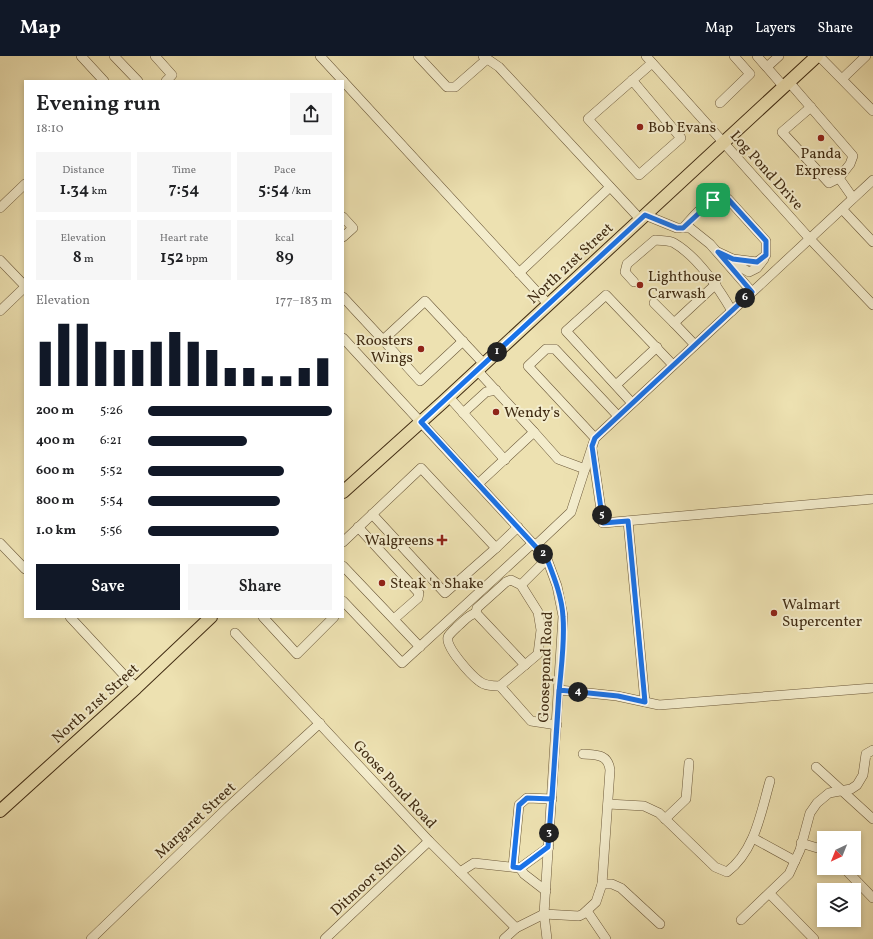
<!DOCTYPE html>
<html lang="en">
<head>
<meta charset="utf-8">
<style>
  :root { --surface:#fff; --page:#f6f6f6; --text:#202124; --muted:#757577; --accent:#111827 }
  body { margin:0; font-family:Vollkorn,serif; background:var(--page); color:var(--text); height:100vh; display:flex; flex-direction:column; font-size:15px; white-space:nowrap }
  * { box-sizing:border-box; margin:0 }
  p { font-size:13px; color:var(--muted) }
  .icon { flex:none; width:22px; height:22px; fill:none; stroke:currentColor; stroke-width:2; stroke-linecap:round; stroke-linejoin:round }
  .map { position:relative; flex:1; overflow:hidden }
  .drawer { position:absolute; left:24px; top:24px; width:320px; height:538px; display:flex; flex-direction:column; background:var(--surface); border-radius:0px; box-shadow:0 2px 6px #0003 }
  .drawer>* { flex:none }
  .needle { width:26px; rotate:223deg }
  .fabs { position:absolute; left:817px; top:775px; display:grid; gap:8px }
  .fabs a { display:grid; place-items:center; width:44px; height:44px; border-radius:0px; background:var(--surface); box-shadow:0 2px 6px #0003; font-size:20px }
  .pin { position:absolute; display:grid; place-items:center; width:34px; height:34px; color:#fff; margin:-17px; border-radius:8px; box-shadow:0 2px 6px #0006 }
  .km { position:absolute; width:20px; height:20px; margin:-10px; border-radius:50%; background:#222; color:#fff; font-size:11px; line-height:20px; text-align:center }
  .round { display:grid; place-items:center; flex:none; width:42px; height:42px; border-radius:0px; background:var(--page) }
  .headline { display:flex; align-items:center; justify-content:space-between; height:68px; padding:0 12px }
  h1 { font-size:22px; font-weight:600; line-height:30px }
  .stats { display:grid; grid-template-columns:repeat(3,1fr); gap:6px; height:68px; padding:4px 12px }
  .stats div { display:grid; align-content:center; border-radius:0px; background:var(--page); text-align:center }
  .stats b { font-size:17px; font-weight:600 }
  .stats small { font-size:11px; font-weight:400 }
  .stats p { font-size:11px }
  .chart { height:112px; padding:8px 12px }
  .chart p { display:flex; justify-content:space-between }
  .chart svg { width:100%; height:72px; margin-top:4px; stroke:var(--accent); stroke-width:6 }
  .primary-button { display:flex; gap:8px; margin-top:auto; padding:8px 12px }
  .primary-button a { flex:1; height:46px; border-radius:0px; background:var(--accent); color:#fff; font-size:16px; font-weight:600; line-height:46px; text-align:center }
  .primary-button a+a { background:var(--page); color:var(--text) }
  ul { padding:0 12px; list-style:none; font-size:13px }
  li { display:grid; grid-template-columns:64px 48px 1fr; align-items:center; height:30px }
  li i { height:10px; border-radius:5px; background:var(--accent) }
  header { display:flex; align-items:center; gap:24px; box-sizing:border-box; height:56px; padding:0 20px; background:var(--accent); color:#fff }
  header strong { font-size:19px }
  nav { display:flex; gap:22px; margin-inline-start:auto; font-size:14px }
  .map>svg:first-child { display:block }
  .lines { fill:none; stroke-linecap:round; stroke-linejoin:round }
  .minor-casing { stroke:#6c593a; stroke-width:10 }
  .major-casing { stroke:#412c13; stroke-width:14 }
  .minor { stroke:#f3eccc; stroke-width:9 }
  .major { stroke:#ede1b1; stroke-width:12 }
  .route-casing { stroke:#fff; stroke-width:8 }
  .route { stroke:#1a73e8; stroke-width:5 }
  .poi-dot { fill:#8f2418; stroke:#f3eccc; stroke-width:1.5 }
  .labels { text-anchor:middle; stroke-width:4; stroke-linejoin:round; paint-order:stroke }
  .poi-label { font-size:15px; fill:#412c13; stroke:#f3eccc; text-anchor:start }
  .street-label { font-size:15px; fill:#412c13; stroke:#f3eccc }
</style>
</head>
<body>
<header>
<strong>Map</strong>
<nav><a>Map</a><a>Layers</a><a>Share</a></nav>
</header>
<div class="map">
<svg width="873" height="883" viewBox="0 0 873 883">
  <rect width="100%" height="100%" fill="#ede1b1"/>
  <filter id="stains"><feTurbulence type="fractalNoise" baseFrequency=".005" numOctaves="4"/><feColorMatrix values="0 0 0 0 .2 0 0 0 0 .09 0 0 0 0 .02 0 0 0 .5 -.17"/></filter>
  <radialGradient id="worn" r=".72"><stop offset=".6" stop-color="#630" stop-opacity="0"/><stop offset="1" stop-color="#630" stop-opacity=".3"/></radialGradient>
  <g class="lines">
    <defs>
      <g id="minor">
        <path d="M81,0L104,25"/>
        <path d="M114,0L138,25"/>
        <path d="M155,0L172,19L166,25"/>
        <path d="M320,0L343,25"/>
        <path d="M418,0L447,31H455L487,3"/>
        <path d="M483,0L499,11L640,163"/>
        <path d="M646,0L810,183L873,249"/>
        <path d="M757,0L784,31"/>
        <path d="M819,0L873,55"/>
        <path d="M767,11L779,0"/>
        <path d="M842,23L866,0"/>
        <path d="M632,24L681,82L639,119L588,63L652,7"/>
        <path d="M343,25L548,248"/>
        <path d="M789,26L853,100L850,108L839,122L853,142"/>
        <path d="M720,47L750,18L734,0"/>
        <path d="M811,51L782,76L829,127L839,122"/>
        <path d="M0,152L25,128"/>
        <path d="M842,153L873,186"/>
        <path d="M645,159L677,172H690L710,188L752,236"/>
        <path d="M343,161L353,172L343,181"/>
        <path d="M683,172C694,160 710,138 728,143L766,185V199L757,206L733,203L718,196"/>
        <path d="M733,203L740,211L749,216L757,212L764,203"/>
        <path d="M0,204L25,230"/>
        <path d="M519,217L610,131"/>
        <path d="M634,226L625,216L627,208L655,184C661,185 669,184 674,187C698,201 718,231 732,255"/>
        <path d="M343,241L383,284L425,245L484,308"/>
        <path d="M654,247L674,267"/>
        <path d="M0,255L25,231"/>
        <path d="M343,282L547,503L557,530L563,560L544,858L547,883"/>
        <path d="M383,284L420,325L463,285"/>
        <path d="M695,289L674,267L716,228"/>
        <path d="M477,314L534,376L478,428"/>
        <path d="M616,329L657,291"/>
        <path d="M449,341L505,404"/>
        <path d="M632,347L566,275L606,239L673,309"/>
        <path d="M463,357L486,336L496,334"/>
        <path d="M534,376L558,403L585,413"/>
        <path d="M595,382L528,310L546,293H555L618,360"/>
        <path d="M592,393L603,467L873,443"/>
        <path d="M628,465L645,646"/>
        <path d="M358,471L419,537L418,542L394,563"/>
        <path d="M343,486L421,412L496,492L445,537L372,458"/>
        <path d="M0,487L25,513"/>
        <path d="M535,490L571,456L595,382L873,124"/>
        <path d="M496,492L518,471"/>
        <path d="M547,503L521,529L538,556L541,574L538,598L500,630L531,665L557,669"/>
        <path d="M343,510L420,591"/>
        <path d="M521,529L511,524L506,526L477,552L476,557L525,609"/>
        <path d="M343,545L402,607L533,487"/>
        <path d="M476,557C468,559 464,565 458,570C455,573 450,577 448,581C445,591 471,619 479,625C485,630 493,630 500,630"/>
        <path d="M70,561L136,632"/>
        <path d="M263,561L297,598L334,561"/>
        <path d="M235,577L429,785L516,872L544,858L579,860L583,858L596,846L602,828L610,714C608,698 597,699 583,698"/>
        <path d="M559,634L617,640L659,649L873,632"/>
        <path d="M816,711L873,763"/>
        <path d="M608,748L644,750L659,757L715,811L727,816C755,795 761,756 770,725"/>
        <path d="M665,763L686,743L689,707"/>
        <path d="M753,782L795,805"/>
        <path d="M801,787L824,794"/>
        <path d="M513,811L519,749L527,742L552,743"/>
        <path d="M844,812L873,842"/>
        <path d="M460,816L474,807L519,812"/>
        <path d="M602,828H612L621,832L660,868"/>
        <path d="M546,835L524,818L520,812L549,791"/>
        <path d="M770,838L814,883"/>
        <path d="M587,855L606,883"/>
        <path d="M741,864L789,818L800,794L810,757L817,747L829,737L851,733L857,729L863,719L866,698L873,694"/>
        <path d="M91,883L228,751L320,667"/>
        <path d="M325,883L429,785"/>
        <path d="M504,883L516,872"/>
      </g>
      <g id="major">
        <path d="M343,436L443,346L817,0"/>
        <path d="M0,755L136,632L211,561"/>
      </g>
    </defs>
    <use href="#minor" class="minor-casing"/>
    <use href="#major" class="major-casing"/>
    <use href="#minor" class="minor"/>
    <use href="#major" class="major"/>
  </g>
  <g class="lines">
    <defs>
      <path id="route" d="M713,144L683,172H677L645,159L421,366L547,503C554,521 562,541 563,561C565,586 561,612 559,637C556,688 552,740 548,791L520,812L513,811L519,749L527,742L552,743L559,634L618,640L645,646L628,465L603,467L592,390L595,382L752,236L718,196L733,203L757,206L766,199V185L728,143L721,141L713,144"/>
    </defs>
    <use href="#route" class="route-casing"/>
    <use href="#route" class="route"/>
  </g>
  <g class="poi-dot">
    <circle cx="640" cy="71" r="4"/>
    <circle cx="821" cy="82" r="4"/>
    <circle cx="640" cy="229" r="4"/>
    <circle cx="421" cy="293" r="4"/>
    <circle cx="496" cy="356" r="4"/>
    <path d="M440 478h4v4h4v4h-4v4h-4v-4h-4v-4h4z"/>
    <circle cx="382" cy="527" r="4"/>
    <circle cx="774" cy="557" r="4"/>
  </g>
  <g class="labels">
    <g class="poi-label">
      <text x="648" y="76">Bob Evans</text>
      <text x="821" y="102" text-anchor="middle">Panda<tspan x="821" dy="17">Express</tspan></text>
      <text x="648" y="225">Lighthouse<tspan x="648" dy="17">Carwash</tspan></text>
      <text x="413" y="289" text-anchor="end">Roosters<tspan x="413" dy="17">Wings</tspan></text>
      <text x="504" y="361">Wendy's</text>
      <text x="434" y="489" text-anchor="end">Walgreens</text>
      <text x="390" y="532">Steak 'n Shake</text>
      <text x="782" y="553">Walmart<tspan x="782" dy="17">Supercenter</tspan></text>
    </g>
    <g class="street-label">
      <text transform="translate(767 114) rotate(48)" y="5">Log Pond Drive</text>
      <text transform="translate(570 207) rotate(-43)" y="5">North 21st Street</text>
      <text transform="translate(545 611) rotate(-88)" y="5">Goosepond Road</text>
      <text transform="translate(95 647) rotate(-42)" y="5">North 21st Street</text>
      <text transform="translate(395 728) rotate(47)" y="5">Goose Pond Road</text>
      <text transform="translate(195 764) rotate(-43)" y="5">Margaret Street</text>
      <text transform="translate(368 824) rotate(-43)" y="5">Ditmoor Stroll</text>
    </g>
  </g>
  <rect width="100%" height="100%" filter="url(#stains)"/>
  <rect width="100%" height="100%" fill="url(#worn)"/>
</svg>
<div class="fabs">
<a><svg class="needle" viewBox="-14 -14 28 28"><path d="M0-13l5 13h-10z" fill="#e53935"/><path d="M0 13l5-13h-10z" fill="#757577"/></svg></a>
<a><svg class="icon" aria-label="layers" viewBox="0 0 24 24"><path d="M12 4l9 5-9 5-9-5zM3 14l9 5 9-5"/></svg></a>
</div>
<div class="pin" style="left:713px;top:144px;background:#1e9e55"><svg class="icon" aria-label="arrive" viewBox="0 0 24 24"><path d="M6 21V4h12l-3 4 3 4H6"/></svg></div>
<b class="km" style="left:497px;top:296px">1</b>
<b class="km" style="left:543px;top:498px">2</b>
<b class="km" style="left:549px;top:777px">3</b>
<b class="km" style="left:578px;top:636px">4</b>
<b class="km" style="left:602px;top:459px">5</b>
<b class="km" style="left:745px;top:242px">6</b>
<section class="drawer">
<div class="headline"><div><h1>Evening run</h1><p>18:10</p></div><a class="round"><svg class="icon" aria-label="share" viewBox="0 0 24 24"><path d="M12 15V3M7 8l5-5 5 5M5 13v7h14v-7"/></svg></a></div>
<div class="stats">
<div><p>Distance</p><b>1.34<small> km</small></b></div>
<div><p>Time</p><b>7:54</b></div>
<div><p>Pace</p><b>5:54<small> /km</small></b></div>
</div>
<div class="stats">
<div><p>Elevation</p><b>8<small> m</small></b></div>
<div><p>Heart rate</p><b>152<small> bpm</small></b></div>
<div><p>kcal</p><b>89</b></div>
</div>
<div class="chart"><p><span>Elevation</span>177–183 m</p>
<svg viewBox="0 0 160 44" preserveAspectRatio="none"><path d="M5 44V17M15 44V6M25 44V6M35 44V17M45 44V22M55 44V22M65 44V17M75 44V11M85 44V17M95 44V22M105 44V33M115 44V33M125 44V38M135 44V38M145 44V33M155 44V27"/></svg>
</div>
<ul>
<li><b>200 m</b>5:26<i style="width:100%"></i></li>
<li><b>400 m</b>6:21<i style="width:54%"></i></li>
<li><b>600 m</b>5:52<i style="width:74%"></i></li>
<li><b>800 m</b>5:54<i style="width:72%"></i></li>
<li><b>1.0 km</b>5:56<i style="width:71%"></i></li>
</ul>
<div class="primary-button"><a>Save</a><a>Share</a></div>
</section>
</div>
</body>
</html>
